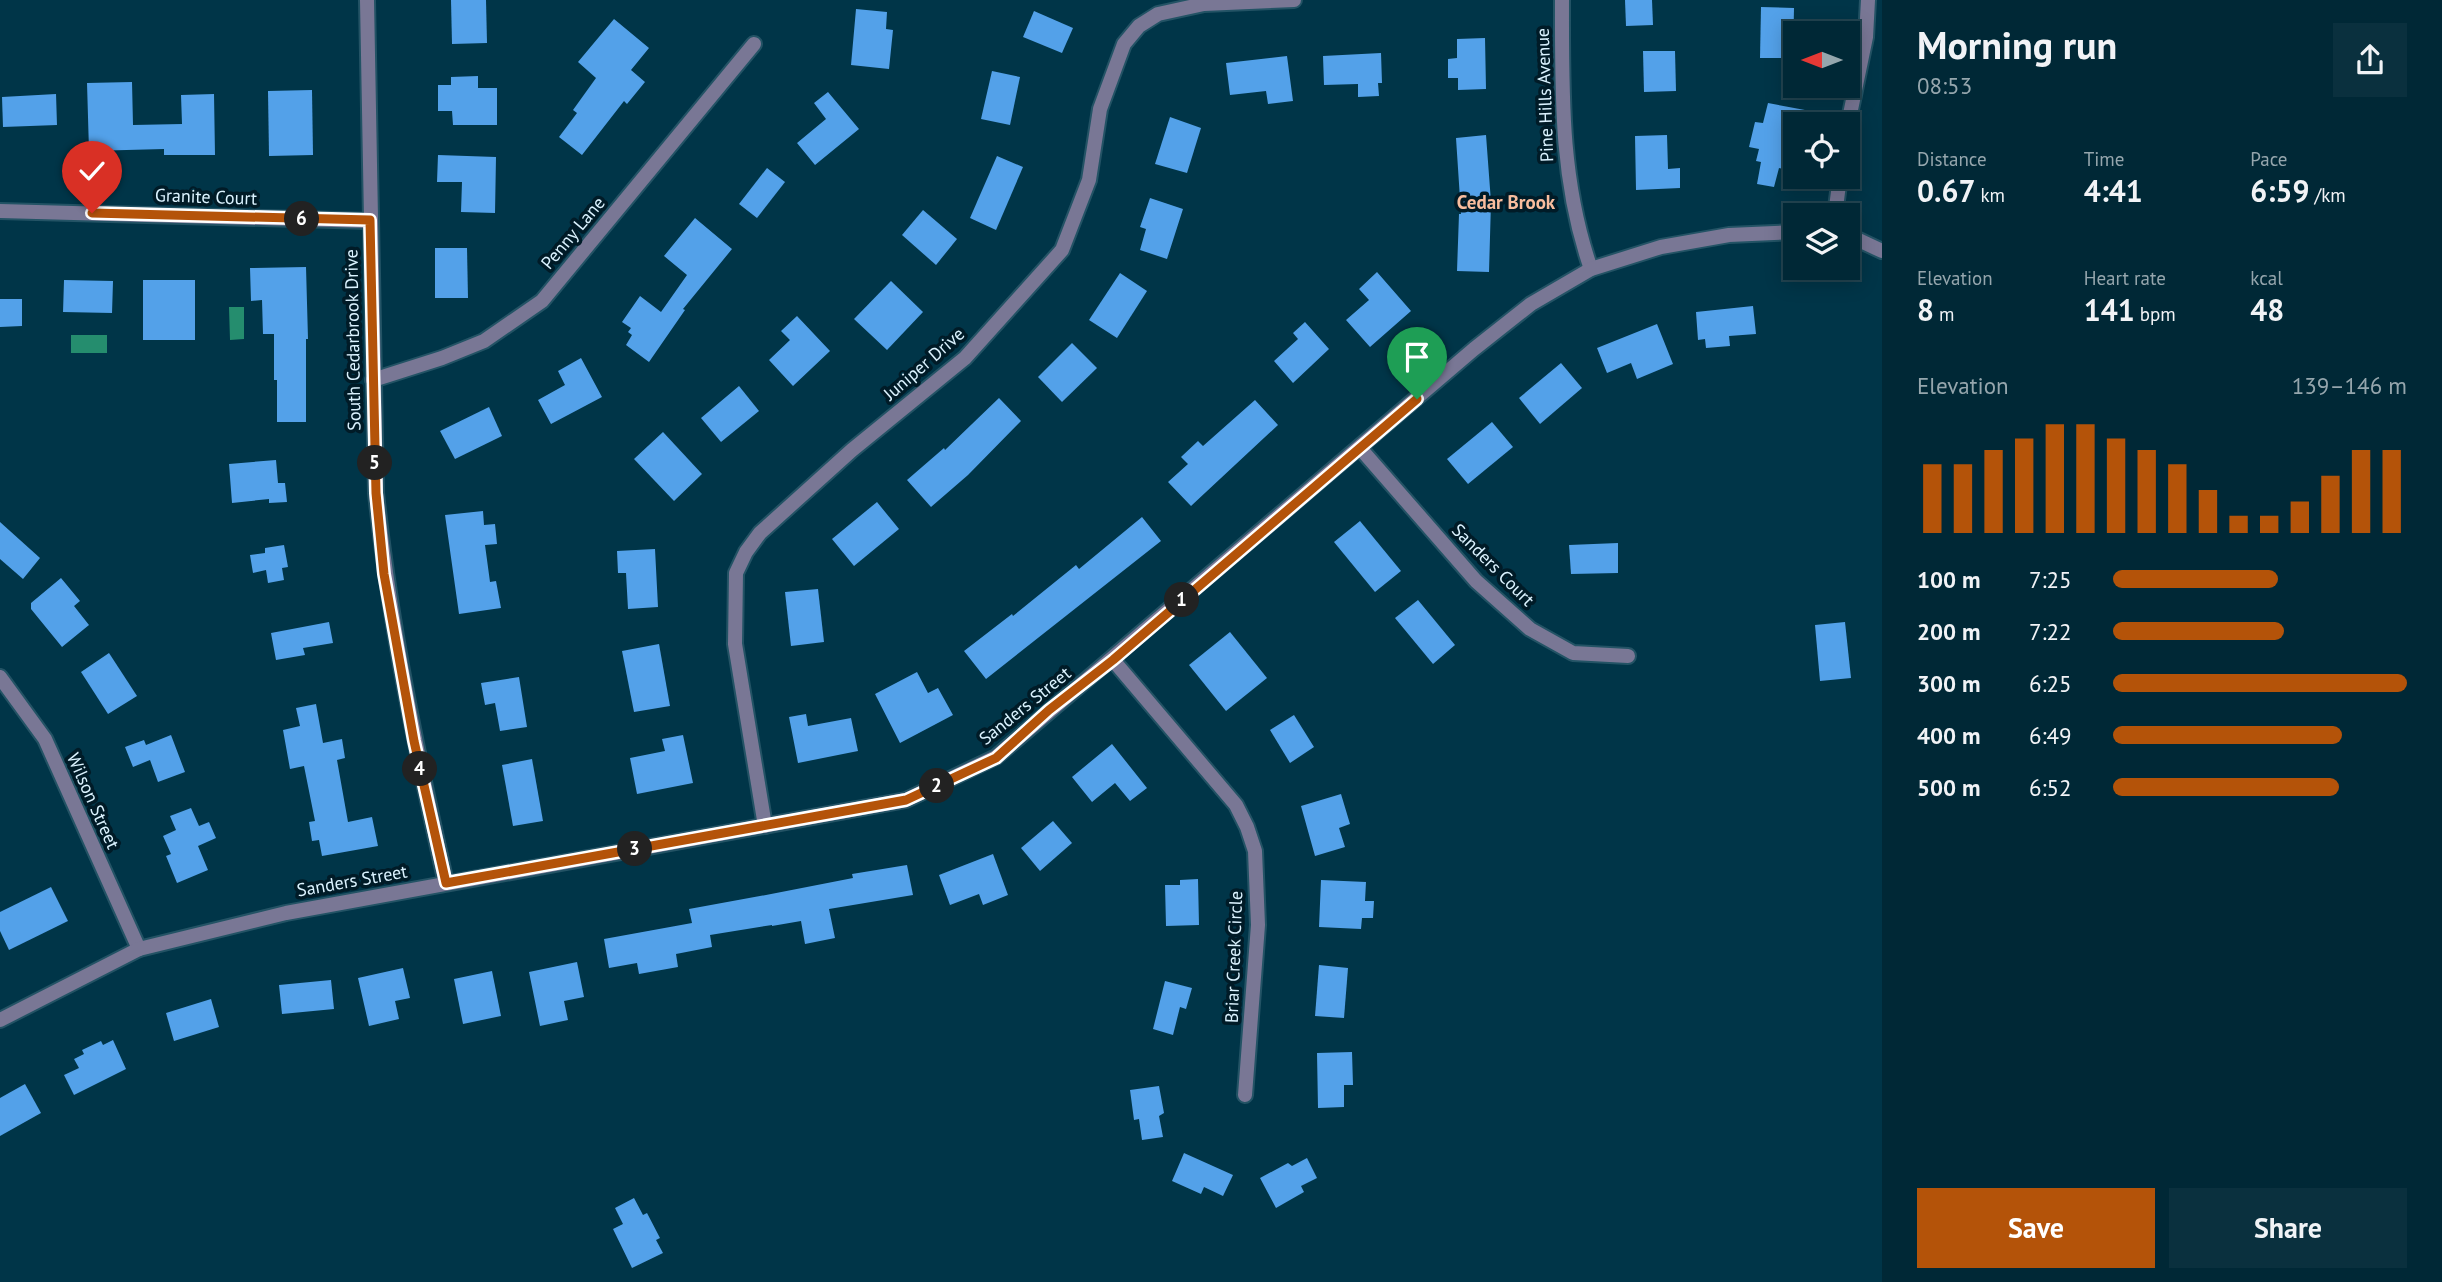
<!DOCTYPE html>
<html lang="en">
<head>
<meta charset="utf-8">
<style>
  :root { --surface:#002836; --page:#0a303e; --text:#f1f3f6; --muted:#95a6ad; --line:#224451; --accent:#b45309 }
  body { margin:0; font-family:"PT Sans",sans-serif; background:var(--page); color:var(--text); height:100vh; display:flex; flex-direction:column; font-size:26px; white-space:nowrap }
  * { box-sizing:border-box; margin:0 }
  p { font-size:23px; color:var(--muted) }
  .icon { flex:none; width:38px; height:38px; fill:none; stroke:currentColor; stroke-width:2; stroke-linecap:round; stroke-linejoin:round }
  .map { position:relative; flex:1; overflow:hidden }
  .drawer { display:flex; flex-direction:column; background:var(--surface); width:560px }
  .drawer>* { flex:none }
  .needle { width:46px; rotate:270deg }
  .tools { position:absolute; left:1783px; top:21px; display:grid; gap:14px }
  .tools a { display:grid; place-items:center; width:77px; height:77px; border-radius:0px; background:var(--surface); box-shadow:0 4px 18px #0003,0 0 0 2px var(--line); font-size:35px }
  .pin { position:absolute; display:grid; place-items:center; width:60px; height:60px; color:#fff; margin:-72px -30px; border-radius:50% 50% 50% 0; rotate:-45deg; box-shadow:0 0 7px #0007 }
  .pin .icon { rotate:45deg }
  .km { position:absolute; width:35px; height:35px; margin:-18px; border-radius:50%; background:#222; color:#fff; font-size:19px; line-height:35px; text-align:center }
  .round { display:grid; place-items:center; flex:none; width:74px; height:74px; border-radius:0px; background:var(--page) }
  .headline { display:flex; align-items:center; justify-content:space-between; height:119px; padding:0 35px }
  h1 { font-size:38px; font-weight:600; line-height:52px }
  .stats { display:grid; grid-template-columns:repeat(3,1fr); gap:10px; height:119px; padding:7px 35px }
  .stats div { display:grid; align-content:center }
  .stats b { font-size:30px; font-weight:600 }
  .stats small { font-size:19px; font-weight:400 }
  .stats p { font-size:19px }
  .chart { height:196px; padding:14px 35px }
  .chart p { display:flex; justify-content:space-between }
  .chart svg { width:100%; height:126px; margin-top:7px; stroke:var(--accent); stroke-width:6 }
  .cta { display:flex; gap:14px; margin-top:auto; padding:14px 35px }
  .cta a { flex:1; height:80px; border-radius:0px; background:var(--accent); color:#fff; font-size:28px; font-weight:600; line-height:80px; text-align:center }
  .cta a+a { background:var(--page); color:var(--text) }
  ul { padding:0 35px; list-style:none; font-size:23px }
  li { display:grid; grid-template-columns:112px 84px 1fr; align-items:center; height:52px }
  li i { height:18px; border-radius:9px; background:var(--accent) }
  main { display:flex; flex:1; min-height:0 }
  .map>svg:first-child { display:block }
  .water { fill:#258d6e }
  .building { fill:#53a1e9 }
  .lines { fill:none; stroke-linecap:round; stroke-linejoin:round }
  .street-casing { stroke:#235365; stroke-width:18 }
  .street { stroke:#797795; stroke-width:14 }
  .route-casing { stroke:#fff; stroke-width:14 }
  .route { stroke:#b45309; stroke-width:9 }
  .labels { text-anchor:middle; stroke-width:7; stroke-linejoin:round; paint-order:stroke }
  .street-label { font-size:18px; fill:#dbf3ff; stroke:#001b27 }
  .neighbourhood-label { font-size:19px; font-weight:bold; fill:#f8bd9e; stroke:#001b27 }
</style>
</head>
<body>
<main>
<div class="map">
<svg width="1882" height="1282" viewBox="0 0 1882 1282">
  <rect width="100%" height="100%" fill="#003548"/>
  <g class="water">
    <path d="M229,307H244V339L230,340Z"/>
    <rect x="71" y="335" width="36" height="18"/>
  </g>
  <g class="building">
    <path d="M451,0H486L487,43L452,44Z"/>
    <path d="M1625,0H1652L1653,25L1626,26Z"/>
    <path d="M1761,7L1794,8L1793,58H1760Z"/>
    <path d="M856,9L887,12L886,29L893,30L889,69L851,65Z"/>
    <path d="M1034,11L1073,28L1062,53L1023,37Z"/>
    <path d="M614,19L649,48L631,70L645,82L627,104L624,101L582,155L559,137L577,113L573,110L596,78L578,62Z"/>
    <path d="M1485,38L1486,89L1458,90V78H1448V59L1457,58V39Z"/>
    <path d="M1643,51H1675L1676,91L1644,92Z"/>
    <path d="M1381,53L1382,83H1378L1379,96L1358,97V84L1324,85L1323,56Z"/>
    <path d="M1287,56L1293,101L1268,104L1266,91L1230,95L1226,63Z"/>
    <path d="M992,71L1020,77L1010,125L981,119Z"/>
    <path d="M478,76V88H497V125H453L452,111H438V85H451V77Z"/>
    <path d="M132,82L133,125L182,124L181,95L214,94L215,155H164V149L89,151L87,83Z"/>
    <path d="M312,90L313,155L269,156L268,91Z"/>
    <path d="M828,92L859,129L815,165L797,143L826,119L814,103Z"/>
    <path d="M56,94L57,125L3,127L2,97Z"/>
    <path d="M1768,103L1805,110L1802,124H1796V156L1792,171L1779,168L1774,187L1757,184L1761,162L1756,161L1759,149L1749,147L1755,122L1763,123Z"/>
    <path d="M1170,117L1201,128L1187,173L1155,164Z"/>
    <path d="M1486,135L1491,202L1489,272L1457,271L1459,214H1461L1456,138Z"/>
    <path d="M1667,135L1668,169L1680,168V188L1636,190L1635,136Z"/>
    <path d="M438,155L496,157L495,213L461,212L462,182H437Z"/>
    <path d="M997,156L1023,167L996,230L970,218Z"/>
    <path d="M767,168L785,182L757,218L739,204Z"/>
    <path d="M1150,198L1183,209L1167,259L1140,250L1146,229L1140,227Z"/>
    <path d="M923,210L957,239L936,265L902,235Z"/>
    <path d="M695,218L732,249L683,309L685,310L649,362L626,345L632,335L628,332L631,328L622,322L640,296L661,312L687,275L664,256Z"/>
    <path d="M435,248H467L468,298H435Z"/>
    <path d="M306,267L308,339H306V422H277V380H274V334H263L262,300L251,301L250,268Z"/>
    <path d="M1377,272L1411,311L1370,347L1346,320L1369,300L1359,289Z"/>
    <path d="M1120,273L1147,291L1117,338L1089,320Z"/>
    <path d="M64,280L113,281L112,313L63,312Z"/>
    <rect x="143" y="280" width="52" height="60"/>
    <path d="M891,281L923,312L887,350L854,319Z"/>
    <path d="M0,299H22V326L0,327Z"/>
    <path d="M1753,306L1756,334L1729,336L1730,346L1706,348L1705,339L1698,340L1696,312Z"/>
    <path d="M797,316L830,351L793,386L769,360L790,340L781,331Z"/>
    <path d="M1305,322L1329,349L1293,383L1274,361L1298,339L1293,333Z"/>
    <path d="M1657,324L1673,364L1637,379L1631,363L1607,373L1597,348Z"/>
    <path d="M1072,343L1097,368L1062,402L1038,377Z"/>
    <path d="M581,358L602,397L551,424L538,400L565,385L558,371Z"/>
    <path d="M1561,363L1582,388L1540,424L1519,398Z"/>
    <path d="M739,386L759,411L721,442L701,418Z"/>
    <path d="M999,398L1021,421L968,475L931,507L907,480L944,448L945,450Z"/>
    <path d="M1255,400L1278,425L1191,506L1168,482L1188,464L1181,457L1198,441L1203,446Z"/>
    <path d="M489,407L502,436L455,459L440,431Z"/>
    <path d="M1492,422L1513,447L1468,484L1447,459Z"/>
    <path d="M663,432L702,474L674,501L634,459Z"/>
    <path d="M276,460L278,483H285L287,502L269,503V499L232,503L229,464Z"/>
    <path d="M877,502L899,529L854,566L832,539Z"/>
    <path d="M483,511L484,525L495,524L497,544L485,545L490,582L496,581L501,608L459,614L445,515Z"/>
    <path d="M1142,517L1161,541L986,679L964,651L1012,614L1013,616L1076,565L1079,569Z"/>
    <path d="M1360,521L1401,571L1375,592L1334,542Z"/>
    <path d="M0,522L40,558L23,579L0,559Z"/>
    <path d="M1618,543V573L1571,574L1569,545Z"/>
    <path d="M284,545L288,567L282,568L284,580L268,583L266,570L253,573L250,555L265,553V548Z"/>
    <path d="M655,549L658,607L628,609L626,573H618L617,551Z"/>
    <path d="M61,578L80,601L74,606L89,625L62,647L31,609V603Z"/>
    <path d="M818,589L824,642L791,646L785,592Z"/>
    <path d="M1418,600L1455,645L1433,664L1395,618Z"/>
    <path d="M329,622L333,643L303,648L305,655L276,660L271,633Z"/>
    <path d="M1845,622L1851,678L1820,681L1815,625Z"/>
    <path d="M1230,632L1267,678L1226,711L1189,665Z"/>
    <path d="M659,644L670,706L634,712L622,651Z"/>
    <path d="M109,653L137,696L108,714L81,672Z"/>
    <path d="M917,672L928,693L938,688L953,715L900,743L875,694Z"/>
    <path d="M519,677L527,727L500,731L495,703L485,705L481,683Z"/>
    <path d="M316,704L323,743L342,739L345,758L337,760L348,822L372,817L378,846L322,856L319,840L312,841L309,822L315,821L304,766L290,769L283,730L300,726L296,708Z"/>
    <path d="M806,714L808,726L851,718L858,751L798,763L789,717Z"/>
    <path d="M1294,715L1314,747L1290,763L1270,730Z"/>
    <path d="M171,735L185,772L158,782L150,760L133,767L125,747L144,740L146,745Z"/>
    <path d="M683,735L693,783L637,794L630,758L665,751L662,739Z"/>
    <path d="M1112,744L1147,788L1130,801L1115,783L1092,802L1072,777Z"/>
    <path d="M532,759L543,821L513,826L502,765Z"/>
    <path d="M1341,794L1350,824L1339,828L1345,847L1315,856L1301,806Z"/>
    <path d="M191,808L199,826L209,822L216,838L198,846L208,870L177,883L166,856L171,854L163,836L176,830L170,816Z"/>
    <path d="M1053,821L1072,843L1040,871L1021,848Z"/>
    <path d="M993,854L1008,895L983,905L979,894L950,905L939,875Z"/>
    <path d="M907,865L913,895L829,909L835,938L805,944L801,921L772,926V925L710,935L712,947L676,954L678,967L639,974L637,963L609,968L604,939L692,923L689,909L766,895L853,878L852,874Z"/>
    <path d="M1198,879L1199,925L1166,926L1165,885H1180V880Z"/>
    <path d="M1321,880L1366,882L1365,901H1374L1373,918H1362L1361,929L1319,927Z"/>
    <path d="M51,887L68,921L9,950L0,931V912Z"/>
    <path d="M577,962L584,997L564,1001L568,1020L540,1026L529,972Z"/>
    <path d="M1319,965L1348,968L1344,1018L1315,1016Z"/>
    <path d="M403,968L410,998L395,1001L399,1019L369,1026L358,978Z"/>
    <path d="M492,971L501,1016L463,1024L454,979Z"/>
    <path d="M331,980L334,1009L282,1014L279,985Z"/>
    <path d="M1165,981L1192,988L1186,1009L1180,1007L1173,1035L1153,1029Z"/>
    <path d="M211,999L219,1027L174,1041L166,1013Z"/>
    <path d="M113,1040L126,1069L74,1095L64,1075L79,1068L74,1059L84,1054L82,1050L101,1041L103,1045Z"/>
    <path d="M1352,1052L1353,1085H1344V1107L1318,1108L1317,1053Z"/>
    <path d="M25,1084L41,1113L0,1136V1098Z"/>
    <path d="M1159,1086L1164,1113L1159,1116L1163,1137L1142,1140L1139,1119L1134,1120L1130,1090Z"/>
    <path d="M1184,1153L1233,1175L1223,1196L1204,1187L1201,1194L1172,1181Z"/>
    <path d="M1307,1158L1317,1178L1301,1186L1304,1192L1276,1208L1260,1178L1288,1163L1292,1166Z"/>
    <path d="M634,1198L643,1215L647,1213L660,1238L656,1240L663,1253L632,1268L613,1229L623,1224L615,1208Z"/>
  </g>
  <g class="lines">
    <defs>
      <g id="street">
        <path d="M367,0L376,493C390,625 417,754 446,883"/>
        <path d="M1562,0C1562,93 1560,180 1591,269"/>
        <path d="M1848,124L1866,37L1868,0"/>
        <path d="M0,211L370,221"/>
        <path d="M1835,215L1840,177"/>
        <path d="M1848,235L1882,251"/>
        <path d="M373,380L442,358L484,341L542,301L754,44"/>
        <path d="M1360,448L1476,581L1530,629L1573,653L1628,656"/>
        <path d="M1113,660L1236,805L1247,827L1255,851L1258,925L1245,1095"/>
        <path d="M0,677L45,739L139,949"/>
        <path d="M765,826L735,644L736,573L746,552L760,533L852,450L965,358L1062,250L1089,180L1100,109L1124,44L1139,26L1158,14L1204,4L1294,0"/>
        <path d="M0,1020L139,949L286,913L906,800L996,757L1474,349L1531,304L1591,269L1661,247L1729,235L1796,232"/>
      </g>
    </defs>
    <use href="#street" class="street-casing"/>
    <use href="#street" class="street"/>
  </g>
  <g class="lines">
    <defs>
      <path id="route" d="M92,213L370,220L376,493L384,574L414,741L446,883L906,800L996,758L1049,710L1113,660L1417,399"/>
    </defs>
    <use href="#route" class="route-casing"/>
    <use href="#route" class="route"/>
  </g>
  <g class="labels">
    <g class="street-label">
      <text transform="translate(1545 95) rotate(-92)" y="6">Pine Hills Avenue</text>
      <text transform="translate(206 197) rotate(2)" y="6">Granite Court</text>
      <text transform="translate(573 233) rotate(-50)" y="6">Penny Lane</text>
      <text transform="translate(353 340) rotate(-91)" y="6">South Cedarbrook Drive</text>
      <text transform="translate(924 364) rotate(-41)" y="6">Juniper Drive</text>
      <text transform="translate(1493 565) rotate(45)" y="6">Sanders Court</text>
      <text transform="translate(1025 706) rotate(-39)" y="6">Sanders Street</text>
      <text transform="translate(93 801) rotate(66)" y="6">Wilson Street</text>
      <text transform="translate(352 881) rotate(-10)" y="6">Sanders Street</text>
      <text transform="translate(1234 957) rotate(-88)" y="6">Briar Creek Circle</text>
    </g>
    <g class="neighbourhood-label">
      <text x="1506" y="209">Cedar Brook</text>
    </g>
  </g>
</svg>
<div class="tools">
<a><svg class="needle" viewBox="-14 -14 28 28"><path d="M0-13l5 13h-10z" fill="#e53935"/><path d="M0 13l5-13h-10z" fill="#95a6ad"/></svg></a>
<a><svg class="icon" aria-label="locate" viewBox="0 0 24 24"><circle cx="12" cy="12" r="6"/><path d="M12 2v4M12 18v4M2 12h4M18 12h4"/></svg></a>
<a><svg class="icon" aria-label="layers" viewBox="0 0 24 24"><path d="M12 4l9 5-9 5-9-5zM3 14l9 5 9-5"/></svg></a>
</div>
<div class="pin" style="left:1417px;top:399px;background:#1e9e55"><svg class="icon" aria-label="arrive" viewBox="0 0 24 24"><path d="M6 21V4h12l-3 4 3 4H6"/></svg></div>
<div class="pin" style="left:92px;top:213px;background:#d93025"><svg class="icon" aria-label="check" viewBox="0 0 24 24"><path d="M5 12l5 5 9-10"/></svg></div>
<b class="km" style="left:1182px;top:600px">1</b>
<b class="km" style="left:937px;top:786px">2</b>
<b class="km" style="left:635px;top:849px">3</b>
<b class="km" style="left:420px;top:769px">4</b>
<b class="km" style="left:375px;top:463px">5</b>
<b class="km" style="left:302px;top:219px">6</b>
</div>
<section class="drawer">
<div class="headline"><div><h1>Morning run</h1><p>08:53</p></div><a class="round"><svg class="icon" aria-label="share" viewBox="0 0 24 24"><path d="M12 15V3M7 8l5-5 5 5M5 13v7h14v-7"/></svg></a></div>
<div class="stats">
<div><p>Distance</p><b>0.67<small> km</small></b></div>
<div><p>Time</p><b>4:41</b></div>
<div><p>Pace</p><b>6:59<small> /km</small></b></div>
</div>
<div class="stats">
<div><p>Elevation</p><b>8<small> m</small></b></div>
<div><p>Heart rate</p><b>141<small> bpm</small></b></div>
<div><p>kcal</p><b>48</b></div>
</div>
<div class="chart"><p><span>Elevation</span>139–146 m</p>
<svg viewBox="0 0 160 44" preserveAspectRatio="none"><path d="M5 44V20M15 44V20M25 44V15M35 44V11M45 44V6M55 44V6M65 44V11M75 44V15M85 44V20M95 44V29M105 44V38M115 44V38M125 44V33M135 44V24M145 44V15M155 44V15"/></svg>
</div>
<ul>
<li><b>100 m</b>7:25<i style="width:56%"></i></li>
<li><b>200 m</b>7:22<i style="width:58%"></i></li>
<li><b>300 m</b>6:25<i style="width:100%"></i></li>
<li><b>400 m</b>6:49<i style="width:78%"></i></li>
<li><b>500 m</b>6:52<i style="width:77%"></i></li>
</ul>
<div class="cta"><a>Save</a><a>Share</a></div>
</section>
</main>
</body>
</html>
